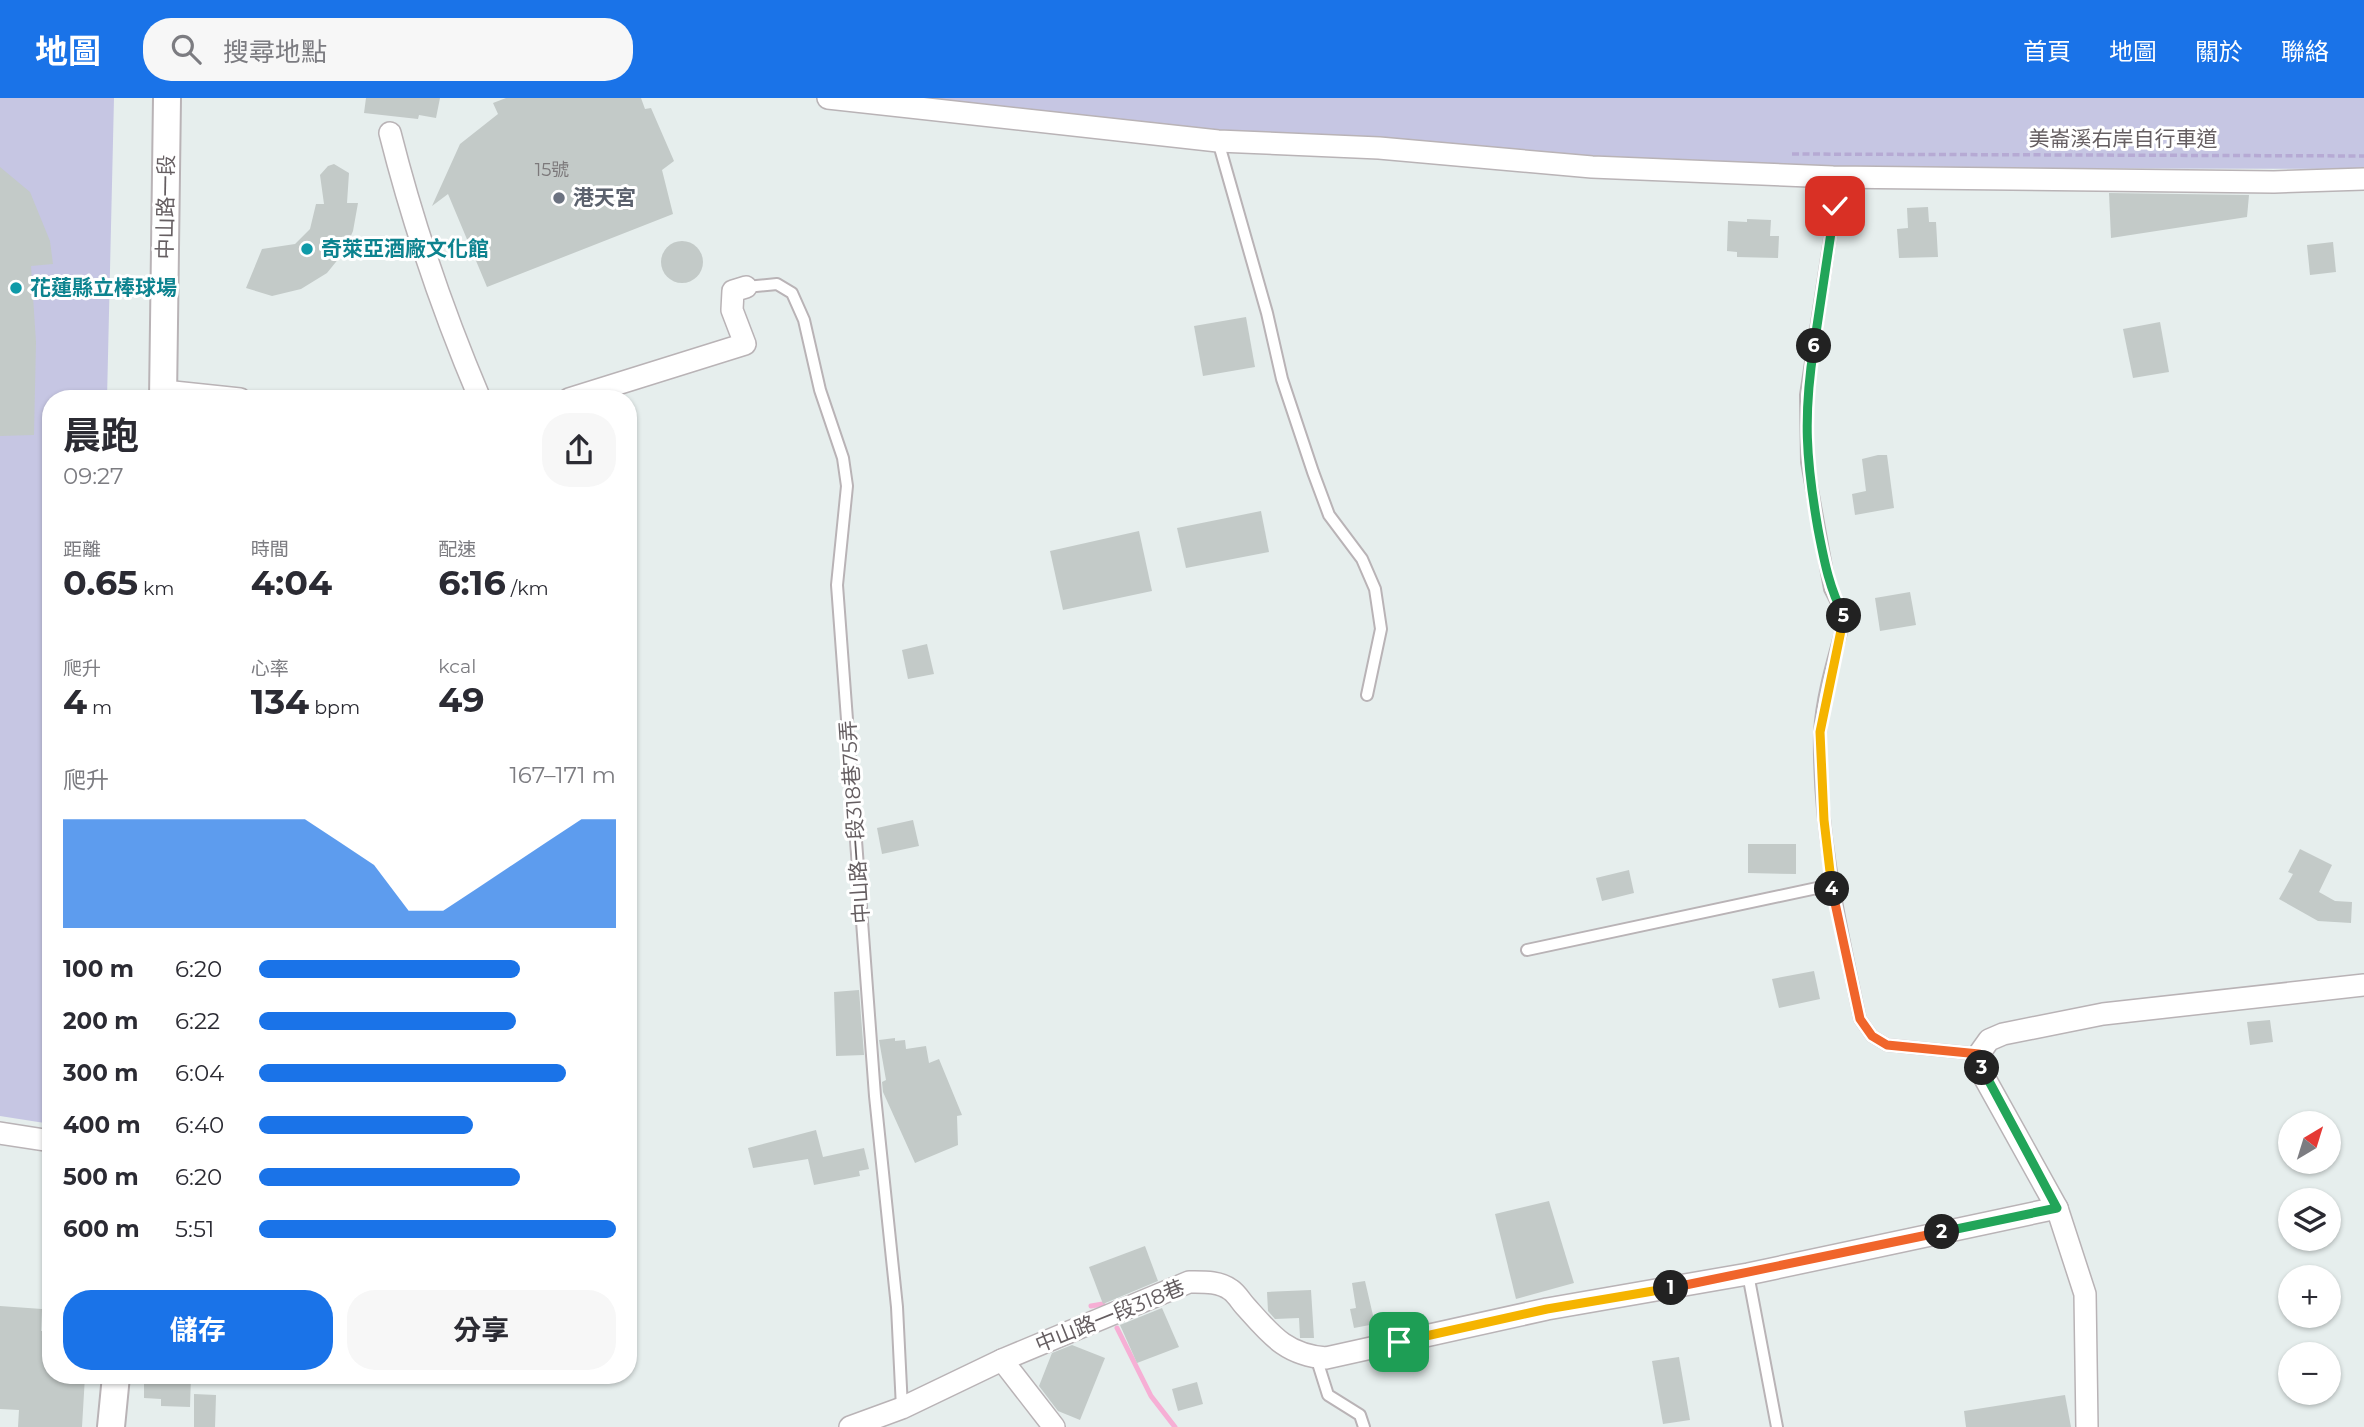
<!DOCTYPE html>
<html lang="zh-TW">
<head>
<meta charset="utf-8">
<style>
  :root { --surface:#fff; --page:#f7f7f7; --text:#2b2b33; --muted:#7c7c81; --accent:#1a73e8 }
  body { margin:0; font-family:Montserrat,"Noto Sans TC",sans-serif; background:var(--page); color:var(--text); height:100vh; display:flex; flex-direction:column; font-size:26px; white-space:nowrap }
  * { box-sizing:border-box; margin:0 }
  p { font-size:23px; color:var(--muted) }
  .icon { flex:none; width:38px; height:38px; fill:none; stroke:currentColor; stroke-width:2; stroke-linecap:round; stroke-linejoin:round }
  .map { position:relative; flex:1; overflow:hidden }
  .details { position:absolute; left:42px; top:292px; width:595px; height:994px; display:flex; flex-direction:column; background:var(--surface); border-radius:28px; box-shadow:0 2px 5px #0004 }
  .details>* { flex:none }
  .needle { width:46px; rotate:38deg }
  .controls { position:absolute; left:2278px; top:1013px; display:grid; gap:14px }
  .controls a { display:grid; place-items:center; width:63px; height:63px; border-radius:50%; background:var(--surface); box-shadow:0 2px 5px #0004; font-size:35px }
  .pin { position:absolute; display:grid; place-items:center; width:60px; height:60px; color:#fff; margin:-30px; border-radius:14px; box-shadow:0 4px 10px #0006 }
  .km { position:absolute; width:35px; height:35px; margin:-18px; border-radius:50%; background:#222; color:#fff; font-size:19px; line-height:35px; text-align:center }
  .round { display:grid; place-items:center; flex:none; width:74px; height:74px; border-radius:28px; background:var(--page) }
  .overview { display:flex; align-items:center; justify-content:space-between; height:119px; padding:0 21px }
  h1 { font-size:38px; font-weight:700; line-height:52px }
  .figures { display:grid; grid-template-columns:repeat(3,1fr); gap:10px; height:119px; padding:7px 21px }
  .figures div { display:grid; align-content:center }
  .figures b { font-size:35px; font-weight:700 }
  .figures small { font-size:19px; font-weight:400 }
  .figures p { font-size:19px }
  .chart { height:196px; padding:14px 21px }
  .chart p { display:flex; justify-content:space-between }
  .chart svg { width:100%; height:126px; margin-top:7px; fill:var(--accent); opacity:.7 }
  .button { display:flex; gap:14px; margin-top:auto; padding:14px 21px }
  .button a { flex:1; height:80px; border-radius:28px; background:var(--accent); color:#fff; font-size:28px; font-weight:700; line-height:80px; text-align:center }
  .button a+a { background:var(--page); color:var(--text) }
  ul { padding:0 21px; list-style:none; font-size:23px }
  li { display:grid; grid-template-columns:112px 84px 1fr; align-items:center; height:52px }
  li i { height:18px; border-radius:9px; background:var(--accent) }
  header { display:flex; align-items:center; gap:42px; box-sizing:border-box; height:98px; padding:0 35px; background:var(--accent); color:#fff }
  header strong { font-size:33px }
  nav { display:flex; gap:38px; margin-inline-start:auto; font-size:24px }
  .search { width:490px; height:63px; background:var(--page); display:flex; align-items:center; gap:18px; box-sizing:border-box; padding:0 24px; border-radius:28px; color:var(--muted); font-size:26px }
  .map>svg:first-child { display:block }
  .green { fill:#c6c6e3 }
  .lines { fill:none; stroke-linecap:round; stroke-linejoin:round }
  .stream { stroke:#f6afd5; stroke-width:5 }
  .building { fill:#c3cac8 }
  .service-casing { stroke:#b9b3b6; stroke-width:14 }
  .minor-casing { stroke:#b9b3b6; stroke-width:24 }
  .tertiary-casing { stroke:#b9b3b6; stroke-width:30 }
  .path { stroke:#b6aad4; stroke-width:3.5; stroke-dasharray:7 3.5; stroke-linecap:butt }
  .service { stroke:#fff; stroke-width:10 }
  .minor { stroke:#fff; stroke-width:21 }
  .tertiary { stroke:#fff; stroke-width:26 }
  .split-1-casing { stroke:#fff; stroke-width:14 }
  .split-2-casing { stroke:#fff; stroke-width:14 }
  .split-3-casing { stroke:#fff; stroke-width:14 }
  .split-4-casing { stroke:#fff; stroke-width:14 }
  .split-5-casing { stroke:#fff; stroke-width:14 }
  .split-6-casing { stroke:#fff; stroke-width:14 }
  .split-7-casing { stroke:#fff; stroke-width:14 }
  .split-1 { stroke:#f5b400; stroke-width:9 }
  .split-2 { stroke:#f0652b; stroke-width:9 }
  .split-3 { stroke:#22a559; stroke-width:9 }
  .split-4 { stroke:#f0652b; stroke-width:9 }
  .split-5 { stroke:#f5b400; stroke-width:9 }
  .split-6 { stroke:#22a559; stroke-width:9 }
  .split-7 { stroke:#22a559; stroke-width:9 }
  .worship-dot { fill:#6b7280; stroke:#fff; stroke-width:2.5 }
  .culture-dot { fill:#0f9aa8; stroke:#fff; stroke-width:2.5 }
  .labels { text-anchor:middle; stroke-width:6; stroke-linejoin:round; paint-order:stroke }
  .number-label { font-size:18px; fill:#7c797b }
  .street-label { font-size:21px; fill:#655e61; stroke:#fff }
  .worship-label { font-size:21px; font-weight:bold; fill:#5b616d; stroke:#fff; text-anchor:start }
  .culture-label { font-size:21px; font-weight:bold; fill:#0d838f; stroke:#fff; text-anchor:start }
</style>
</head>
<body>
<header>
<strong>地圖</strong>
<div class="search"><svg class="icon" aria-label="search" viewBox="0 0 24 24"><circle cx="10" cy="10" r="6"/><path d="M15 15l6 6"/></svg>搜尋地點</div>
<nav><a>首頁</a><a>地圖</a><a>關於</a><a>聯絡</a></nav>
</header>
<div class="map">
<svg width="2364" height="1329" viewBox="0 0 2364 1329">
  <rect width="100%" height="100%" fill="#e6eeed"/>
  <g class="green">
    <path d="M0,0H114L107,301H51V1026L0,1018Z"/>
    <path d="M879,0H2364V71L1592,69Z"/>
  </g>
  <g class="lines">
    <g class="stream">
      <path d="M1091,1208L1103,1206"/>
      <path d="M1117,1230L1151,1298L1175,1329"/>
    </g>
  </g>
  <g class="building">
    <path d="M366,0H440L436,20L419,17L418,21L364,15Z"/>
    <path d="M506,0H641L645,11L651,10L674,63L662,72L673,116L487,189L448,96L432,108L460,46L498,16L493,5Z"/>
    <path d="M334,66L349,75L347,105H358L353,133L344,154L327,175L301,191L272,198L246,190L262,151L295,146L310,131L316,106H324L320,77L328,68Z"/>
    <path d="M0,69L30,94L50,143L53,166L31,168L36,244L34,337L0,338Z"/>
    <path d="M2109,95L2249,97L2247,119L2111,140Z"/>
    <path d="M1928,109L1929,124H1936L1938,159L1899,160L1897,131L1908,130L1907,110Z"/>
    <path d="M1747,121L1771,122L1770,138H1779L1778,160L1737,159V154L1727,153L1728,123L1747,124Z"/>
    <circle cx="682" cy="164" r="21"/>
    <path d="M2333,144L2336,174L2310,177L2307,147Z"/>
    <path d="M1246,219L1255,269L1203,278L1194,228Z"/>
    <path d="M2160,224L2169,274L2133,280L2123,231Z"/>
    <path d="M1878,357H1887L1894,410L1855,417L1852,396L1866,393L1862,361Z"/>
    <path d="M1261,413L1269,454L1186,470L1177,430Z"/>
    <path d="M1139,433L1152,493L1063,512L1050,453Z"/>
    <path d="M1910,494L1916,527L1880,533L1875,500Z"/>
    <path d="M927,546L934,576L908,581L902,552Z"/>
    <path d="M913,722L919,748L882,756L877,730Z"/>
    <path d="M1748,746H1796V776L1748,775Z"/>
    <path d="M2300,751L2332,767L2319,794L2335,803L2352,804L2351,825L2318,823L2279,801L2293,776L2288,774Z"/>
    <path d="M1629,772L1634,795L1602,803L1596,780Z"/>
    <path d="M1814,873L1820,901L1779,910L1772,881Z"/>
    <path d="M859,892L864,957L836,958L834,894Z"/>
    <path d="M2270,922L2273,944L2250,947L2247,924Z"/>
    <path d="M895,940V943L905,942L906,951L926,948L929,965L939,961L962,1017L957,1018L958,1047L915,1065L883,994L882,984L886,982L879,942Z"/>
    <path d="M816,1032L823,1059L864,1050L869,1071L859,1073L860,1078L814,1087L808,1061L753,1070L748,1050Z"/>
    <path d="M1549,1103L1574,1185L1516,1201L1495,1116Z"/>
    <path d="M1145,1148L1158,1183L1103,1206L1089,1169Z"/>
    <path d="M1365,1183L1375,1226L1354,1230L1350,1211L1356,1210L1352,1185Z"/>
    <path d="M1311,1192L1314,1240H1300L1299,1220L1275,1221L1268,1213L1267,1194Z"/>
    <path d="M0,1208L42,1211L41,1233H51V1278H85L82,1329H18L19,1312L0,1311Z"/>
    <path d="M1162,1210L1179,1249L1137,1265L1120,1227Z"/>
    <path d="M1072,1247L1105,1260L1080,1322L1058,1313L1039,1288L1052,1255Z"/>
    <path d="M1679,1259L1690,1322L1663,1326L1652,1263Z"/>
    <path d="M144,1278H191L190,1309L161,1308V1301L144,1300Z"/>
    <path d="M1197,1284L1203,1306L1178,1313L1172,1291Z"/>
    <path d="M194,1296L216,1297L215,1329H194Z"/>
    <path d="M2065,1297L2071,1329H1966L1964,1313Z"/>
  </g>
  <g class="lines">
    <defs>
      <g id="service">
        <path d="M1218,43L1267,215L1282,281L1313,374L1329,417L1362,461L1375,491L1381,531L1367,597"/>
        <path d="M1833,79L1835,108L1806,297L1807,364L1830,491L1845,520C1835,557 1822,597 1820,635C1818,732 1840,826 1860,921L1872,938L1887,947L1979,956"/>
        <path d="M746,189L777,186L792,195L804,222L820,292L843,360L847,388L837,487L875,998L897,1209L902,1310"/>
        <path d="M1527,852L1831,787"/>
        <path d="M1748,1176L1777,1329"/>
        <path d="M1316,1259L1328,1297L1360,1317L1364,1329"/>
      </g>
      <g id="minor">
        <path d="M828,0L1218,43L1379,50L1592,69L1833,79L2274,84L2364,81"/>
        <path d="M390,35C413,126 443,214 480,301"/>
        <path d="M164,293L240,301"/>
        <path d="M569,301L745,246L732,212L733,193L746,189"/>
        <path d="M0,1035L51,1043"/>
        <path d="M1002,1262L1054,1329"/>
        <path d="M850,1329L902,1310L1002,1262L1189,1184C1203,1184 1219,1183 1231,1192C1237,1196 1241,1204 1246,1209C1271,1237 1286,1257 1326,1260L1547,1211L1748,1176L2057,1110"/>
        <path d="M2087,1329L2085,1196L2057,1110L1983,977L1979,956L1989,942L2003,936L2103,916L2364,887"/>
      </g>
      <g id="tertiary">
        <path d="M163,301L167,0"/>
        <path d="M111,1329L116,1278"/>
      </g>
    </defs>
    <use href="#service" class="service-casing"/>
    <use href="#minor" class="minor-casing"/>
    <use href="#tertiary" class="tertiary-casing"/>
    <path class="path" d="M1792,56L2364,58"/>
    <use href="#service" class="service"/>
    <use href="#minor" class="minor"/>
    <use href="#tertiary" class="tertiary"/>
  </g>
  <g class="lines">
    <defs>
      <path id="split-1" d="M1399,1244L1547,1211L1671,1190"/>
      <path id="split-2" d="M1671,1190L1942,1134"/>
      <path id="split-3" d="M1942,1134L2057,1110L1982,970"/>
      <path id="split-4" d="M1832,791L1860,921L1872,938L1887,947L1979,956L1982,970"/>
      <path id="split-5" d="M1832,791L1824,722L1820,634L1844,518"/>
      <path id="split-6" d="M1814,248C1803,318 1806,362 1818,431C1824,462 1829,490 1844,518"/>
      <path id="split-7" d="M1814,248L1835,108"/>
    </defs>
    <use href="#split-1" class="split-1-casing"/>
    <use href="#split-2" class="split-2-casing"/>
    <use href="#split-3" class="split-3-casing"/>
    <use href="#split-4" class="split-4-casing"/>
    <use href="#split-5" class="split-5-casing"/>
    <use href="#split-6" class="split-6-casing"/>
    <use href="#split-7" class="split-7-casing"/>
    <use href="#split-1" class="split-1"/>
    <use href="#split-2" class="split-2"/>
    <use href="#split-3" class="split-3"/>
    <use href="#split-4" class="split-4"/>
    <use href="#split-5" class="split-5"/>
    <use href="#split-6" class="split-6"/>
    <use href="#split-7" class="split-7"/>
  </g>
  <circle class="worship-dot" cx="559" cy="100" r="7"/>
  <g class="culture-dot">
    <circle cx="307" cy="151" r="7"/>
    <circle cx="16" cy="190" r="7"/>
  </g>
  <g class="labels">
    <g class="number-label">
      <text x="552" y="78">15號</text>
    </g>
    <g class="street-label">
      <text x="2123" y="48">美崙溪右岸自行車道</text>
      <text transform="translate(166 109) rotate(-89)" y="7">中山路一段</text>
      <text transform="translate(855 724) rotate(-94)" y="7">中山路一段318巷75弄</text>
      <text transform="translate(1110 1218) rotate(-22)" y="7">中山路一段318巷</text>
    </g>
    <g class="worship-label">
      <text x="573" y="107">港天宮</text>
    </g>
    <g class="culture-label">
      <text x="321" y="158">奇萊亞酒廠文化館</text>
      <text x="30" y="197">花蓮縣立棒球場</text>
    </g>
  </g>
</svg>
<div class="controls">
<a><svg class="needle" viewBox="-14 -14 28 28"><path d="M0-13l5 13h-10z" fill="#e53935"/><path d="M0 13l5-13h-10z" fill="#7c7c81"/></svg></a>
<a><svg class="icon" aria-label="layers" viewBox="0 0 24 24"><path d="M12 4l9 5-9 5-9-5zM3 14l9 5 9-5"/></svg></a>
<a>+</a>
<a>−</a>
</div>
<div class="pin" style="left:1399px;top:1244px;background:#1e9e55"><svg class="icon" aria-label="arrive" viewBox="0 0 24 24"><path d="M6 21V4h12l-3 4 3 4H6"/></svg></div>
<div class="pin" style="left:1835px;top:108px;background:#d93025"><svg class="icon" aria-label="check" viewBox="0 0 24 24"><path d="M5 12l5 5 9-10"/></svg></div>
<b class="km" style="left:1671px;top:1190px">1</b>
<b class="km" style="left:1942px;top:1134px">2</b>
<b class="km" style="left:1982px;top:970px">3</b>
<b class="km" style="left:1832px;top:791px">4</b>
<b class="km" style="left:1844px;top:518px">5</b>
<b class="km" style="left:1814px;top:248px">6</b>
<section class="details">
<div class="overview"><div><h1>晨跑</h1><p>09:27</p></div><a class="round"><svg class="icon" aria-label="share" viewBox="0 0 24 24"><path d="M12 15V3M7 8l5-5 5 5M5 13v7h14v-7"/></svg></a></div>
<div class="figures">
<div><p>距離</p><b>0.65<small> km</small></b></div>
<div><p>時間</p><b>4:04</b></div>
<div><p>配速</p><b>6:16<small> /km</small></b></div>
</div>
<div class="figures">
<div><p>爬升</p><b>4<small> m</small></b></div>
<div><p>心率</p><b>134<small> bpm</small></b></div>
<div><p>kcal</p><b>49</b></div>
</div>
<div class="chart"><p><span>爬升</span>167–171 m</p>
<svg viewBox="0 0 160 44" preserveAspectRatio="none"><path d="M0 44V6L10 6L20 6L30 6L40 6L50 6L60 6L70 6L80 14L90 22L100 38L110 38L120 30L130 22L140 14L150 6L160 6V44z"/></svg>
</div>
<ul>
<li><b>100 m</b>6:20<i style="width:73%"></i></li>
<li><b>200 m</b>6:22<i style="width:72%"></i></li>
<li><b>300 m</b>6:04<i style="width:86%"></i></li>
<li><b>400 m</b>6:40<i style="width:60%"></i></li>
<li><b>500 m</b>6:20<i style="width:73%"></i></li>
<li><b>600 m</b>5:51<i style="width:100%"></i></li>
</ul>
<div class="button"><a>儲存</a><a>分享</a></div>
</section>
</div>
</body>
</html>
